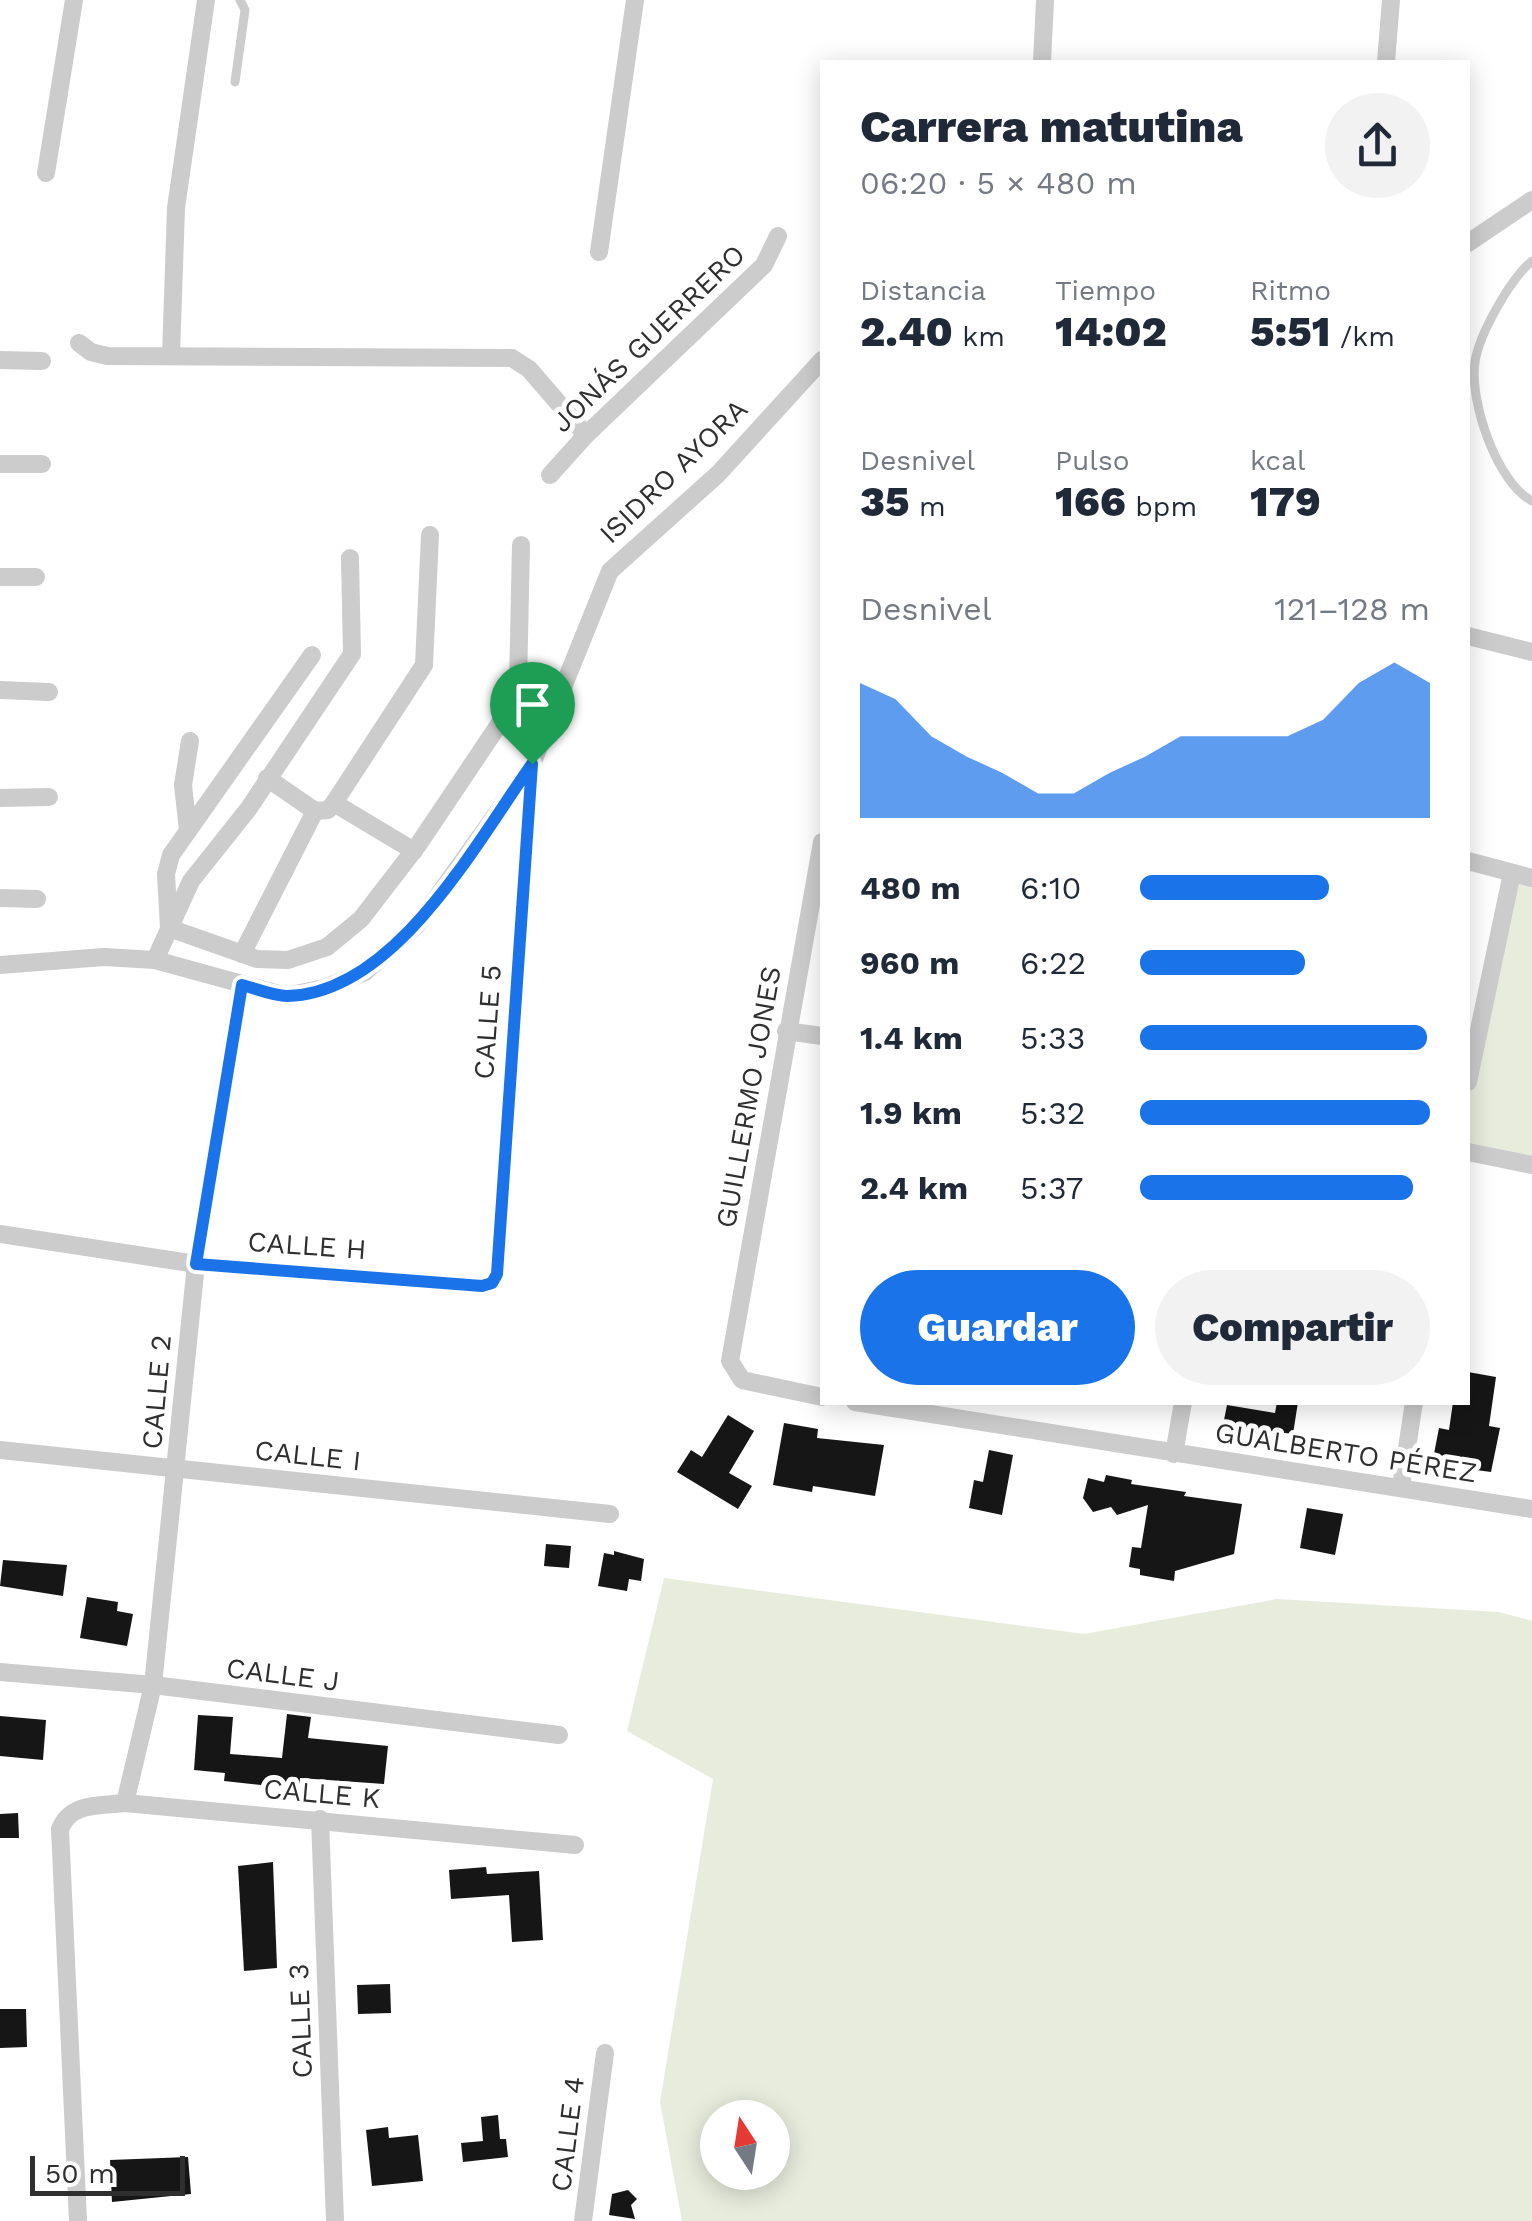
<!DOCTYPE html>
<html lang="es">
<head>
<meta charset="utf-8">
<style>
  :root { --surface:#fff; --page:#f2f2f3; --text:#1f2937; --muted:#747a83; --accent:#1a73e8 }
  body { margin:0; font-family:"Work Sans",sans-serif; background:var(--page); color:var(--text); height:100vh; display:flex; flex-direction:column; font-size:38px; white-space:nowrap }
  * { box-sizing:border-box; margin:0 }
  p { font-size:32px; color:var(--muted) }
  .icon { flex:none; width:55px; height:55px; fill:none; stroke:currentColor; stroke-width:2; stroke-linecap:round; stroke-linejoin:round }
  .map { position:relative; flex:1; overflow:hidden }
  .details { position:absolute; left:820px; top:60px; width:650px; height:1345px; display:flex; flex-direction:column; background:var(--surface); border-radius:0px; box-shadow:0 5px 25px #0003 }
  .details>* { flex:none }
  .needle { width:65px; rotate:348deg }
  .buttons { position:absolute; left:700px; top:2100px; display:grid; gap:20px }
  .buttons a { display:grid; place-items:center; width:90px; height:90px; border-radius:50%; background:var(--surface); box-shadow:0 5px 25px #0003; font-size:50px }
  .scale { position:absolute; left:30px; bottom:25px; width:155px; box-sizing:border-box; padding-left:10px; border:5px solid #2f2f2f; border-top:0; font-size:28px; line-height:35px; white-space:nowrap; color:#2f2f2f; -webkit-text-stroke:8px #fff; paint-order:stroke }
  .pin { position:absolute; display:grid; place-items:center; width:85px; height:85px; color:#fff; margin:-102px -42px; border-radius:50% 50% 50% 0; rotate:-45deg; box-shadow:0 0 10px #0007 }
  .pin .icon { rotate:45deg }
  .round { display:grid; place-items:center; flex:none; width:105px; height:105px; border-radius:52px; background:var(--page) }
  .head { display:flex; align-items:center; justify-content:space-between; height:170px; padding:0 40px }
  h1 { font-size:45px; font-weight:800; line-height:75px }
  .figures { display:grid; grid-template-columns:repeat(3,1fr); gap:15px; height:170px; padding:10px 40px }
  .figures div { display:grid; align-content:center }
  .figures b { font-size:42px; font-weight:800 }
  .figures small { font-size:28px; font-weight:400 }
  .figures p { font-size:28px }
  .chart { height:280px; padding:20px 40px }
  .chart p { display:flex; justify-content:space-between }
  .chart svg { width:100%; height:180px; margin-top:10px; fill:var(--accent); opacity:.7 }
  .cta { display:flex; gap:20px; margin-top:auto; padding:20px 40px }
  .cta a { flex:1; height:115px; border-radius:60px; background:var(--accent); color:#fff; font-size:40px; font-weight:800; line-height:115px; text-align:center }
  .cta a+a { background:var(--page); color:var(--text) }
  ul { padding:0 40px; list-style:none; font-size:32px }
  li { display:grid; grid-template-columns:160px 120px 1fr; align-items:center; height:75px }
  li i { height:25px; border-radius:12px; background:var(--accent) }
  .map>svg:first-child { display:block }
  .green { fill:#e7ecdd; fill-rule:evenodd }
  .building { fill:#161616 }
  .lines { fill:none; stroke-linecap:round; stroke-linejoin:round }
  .service { stroke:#ccc; stroke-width:9 }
  .minor { stroke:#ccc; stroke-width:18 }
  .route-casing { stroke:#fff; stroke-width:20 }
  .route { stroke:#1a73e8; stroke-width:12 }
  .labels { text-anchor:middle; stroke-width:10; stroke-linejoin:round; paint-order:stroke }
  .street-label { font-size:28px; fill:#2f2f2f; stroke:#fff }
</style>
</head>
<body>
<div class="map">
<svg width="1532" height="2221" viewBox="0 0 1532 2221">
  <rect width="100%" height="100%" fill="#fff"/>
  <g class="green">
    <path d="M1512,873L1532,878V1162L1468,1152V1082Z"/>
    <path d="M664,1578L1084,1634L1277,1599L1499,1612L1532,1621V2221H682L660,2102L713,1779L627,1731ZM718,2118H772V2172H718Z"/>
  </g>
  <g class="building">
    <path d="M1468,1372L1496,1377L1489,1426L1500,1428L1491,1472L1432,1464L1439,1428L1449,1430L1453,1402H1468Z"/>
    <path d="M1277,1402H1298L1293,1434L1223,1425L1227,1405L1275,1413Z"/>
    <path d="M728,1415L754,1431L729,1473L752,1486L738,1509L677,1472L691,1450L702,1457Z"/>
    <path d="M784,1423L818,1429L817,1438L884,1445L875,1496L813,1486L812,1492L773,1485Z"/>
    <path d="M989,1450L1013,1455L1002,1515L969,1508L974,1480L983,1482Z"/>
    <path d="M1106,1475L1132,1480L1131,1484L1186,1492L1184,1496L1242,1504L1234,1554L1175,1571L1174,1581L1140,1575V1569L1129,1567L1132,1547L1141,1548L1148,1505L1117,1515L1111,1507L1093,1512L1083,1498L1088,1478L1104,1482Z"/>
    <path d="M1307,1508L1343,1514L1335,1555L1300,1548Z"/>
    <path d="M546,1544L571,1546L569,1568L544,1566Z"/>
    <path d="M614,1551L644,1559L641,1581L629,1579L627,1591L598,1586L604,1553L614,1555Z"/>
    <path d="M3,1560L67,1565L63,1596L0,1586Z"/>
    <path d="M87,1597L118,1602L117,1611L133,1614L127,1646L80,1638Z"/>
    <path d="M287,1714L311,1717L308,1738L388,1746L384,1784L300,1778L299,1789L224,1781L225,1773L194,1770L198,1715L233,1717L230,1754L282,1758Z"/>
    <path d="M0,1716L46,1720L43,1760L0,1756Z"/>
    <path d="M18,1813L19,1838H0V1814Z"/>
    <path d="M273,1862L277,1968L244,1971L238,1866Z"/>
    <path d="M486,1867L487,1874L539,1871L543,1940L512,1942L509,1895L451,1899L449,1870Z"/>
    <path d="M390,1984L391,2013L358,2014L357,1985Z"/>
    <path d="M0,2009H26L27,2047L0,2048Z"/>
    <path d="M498,2115L500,2139H506L508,2157L463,2162L461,2143L483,2141L481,2117Z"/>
    <path d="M388,2127L389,2138L418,2135L423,2181L372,2186L366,2130Z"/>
    <path d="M188,2157L191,2194L112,2202L110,2160Z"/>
    <path d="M628,2190L637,2199L631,2205L635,2219L609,2215L612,2194Z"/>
  </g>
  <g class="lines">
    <g class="service">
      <path d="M235,82L245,10L240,0"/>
      <path d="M1532,261C1511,278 1479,334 1475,362C1469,401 1497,483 1532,501"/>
    </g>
    <g class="minor">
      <path d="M1042,62L1045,0"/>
      <path d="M1386,62L1391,0"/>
      <path d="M46,173L74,0"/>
      <path d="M1468,243L1532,200"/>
      <path d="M599,252L635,0"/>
      <path d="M79,343L91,352L107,356L512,358L529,369L586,435"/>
      <path d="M171,355L176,208L206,0"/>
      <path d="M0,360L42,361"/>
      <path d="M0,464H42"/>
      <path d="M550,475L586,435L764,265L778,236"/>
      <path d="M0,577H36"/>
      <path d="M1468,636L1532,652"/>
      <path d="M312,655L171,855L166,874L169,928L257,959L288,960L327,947L361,919L418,845L512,705L518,685L521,545"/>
      <path d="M0,690L49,692"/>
      <path d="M267,778L315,811L328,810L334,803L424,665L430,535"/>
      <path d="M0,798L49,797"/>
      <path d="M334,803L414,851"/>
      <path d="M188,830L183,785L190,741"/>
      <path d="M822,842L730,1361L742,1380L822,1397"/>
      <path d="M1468,861L1532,878"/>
      <path d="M0,898L37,899"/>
      <path d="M242,954L315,811"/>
      <path d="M155,960L191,881L249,808L352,654L350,558"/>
      <path d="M0,965L104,957L155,960L286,996L324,988L365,972L417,925L532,764L610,571L718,474L822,360"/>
      <path d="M786,1031L822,1036"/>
      <path d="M1468,1082L1512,873"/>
      <path d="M1468,1152L1532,1165"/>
      <path d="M0,1234L196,1264L482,1286L492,1283L497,1274L532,764"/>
      <path d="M855,1402L1532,1509"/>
      <path d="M0,1450L610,1514"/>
      <path d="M1174,1454L1183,1402"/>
      <path d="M1401,1487L1414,1402"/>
      <path d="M0,1672L153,1685L559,1735"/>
      <path d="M125,1803L153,1685L196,1264L241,985"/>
      <path d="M320,1819L335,2221"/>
      <path d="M78,2221L60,1829C71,1802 99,1806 125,1803L575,1845"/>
      <path d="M583,2221L605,2053"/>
    </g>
  </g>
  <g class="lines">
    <defs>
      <path id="route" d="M532,764L497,1274L492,1283L482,1286L196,1264L242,985C255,988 273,996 287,996C395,994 476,843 532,764Z"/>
    </defs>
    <use href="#route" class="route-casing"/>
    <use href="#route" class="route"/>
  </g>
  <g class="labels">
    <g class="street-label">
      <text transform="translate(648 338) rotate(-44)" y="10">JONÁS GUERRERO</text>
      <text transform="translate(673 471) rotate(-44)" y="10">ISIDRO AYORA</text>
      <text transform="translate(487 1022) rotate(-86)" y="10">CALLE 5</text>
      <text transform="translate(748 1097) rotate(-80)" y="10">GUILLERMO JONES</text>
      <text transform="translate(307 1245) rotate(4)" y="10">CALLE H</text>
      <text transform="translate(156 1392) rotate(-85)" y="10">CALLE 2</text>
      <text transform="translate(1346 1452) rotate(9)" y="10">GUALBERTO PÉREZ</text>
      <text transform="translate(308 1455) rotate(6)" y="10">CALLE I</text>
      <text transform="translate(283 1674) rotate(7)" y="10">CALLE J</text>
      <text transform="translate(322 1793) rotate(5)" y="10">CALLE K</text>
      <text transform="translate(300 2021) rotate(-92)" y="10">CALLE 3</text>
      <text transform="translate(567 2134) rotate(-83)" y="10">CALLE 4</text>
    </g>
  </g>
</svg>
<div class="buttons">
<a><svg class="needle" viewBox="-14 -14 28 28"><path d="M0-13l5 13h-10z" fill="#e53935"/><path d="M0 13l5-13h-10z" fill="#747a83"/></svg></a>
</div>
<div class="scale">50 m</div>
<div class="pin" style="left:532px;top:764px;background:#1e9e55"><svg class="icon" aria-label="arrive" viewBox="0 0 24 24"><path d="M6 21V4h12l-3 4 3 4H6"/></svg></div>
<section class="details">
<div class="head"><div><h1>Carrera matutina</h1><p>06:20 · 5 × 480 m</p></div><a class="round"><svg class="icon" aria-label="share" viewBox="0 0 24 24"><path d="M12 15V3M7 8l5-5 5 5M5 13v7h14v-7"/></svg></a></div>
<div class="figures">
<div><p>Distancia</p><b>2.40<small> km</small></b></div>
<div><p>Tiempo</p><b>14:02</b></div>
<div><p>Ritmo</p><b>5:51<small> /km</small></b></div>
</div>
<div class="figures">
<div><p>Desnivel</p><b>35<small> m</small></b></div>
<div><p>Pulso</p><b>166<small> bpm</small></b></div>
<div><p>kcal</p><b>179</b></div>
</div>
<div class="chart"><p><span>Desnivel</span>121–128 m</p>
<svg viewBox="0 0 160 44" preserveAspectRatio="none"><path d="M0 44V11L10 15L20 24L30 29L40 33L50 38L60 38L70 33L80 29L90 24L100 24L110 24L120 24L130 20L140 11L150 6L160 11V44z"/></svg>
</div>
<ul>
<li><b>480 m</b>6:10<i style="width:65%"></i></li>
<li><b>960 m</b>6:22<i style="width:57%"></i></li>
<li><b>1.4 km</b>5:33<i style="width:99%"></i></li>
<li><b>1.9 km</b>5:32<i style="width:100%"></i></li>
<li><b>2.4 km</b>5:37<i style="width:94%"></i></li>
</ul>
<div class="cta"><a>Guardar</a><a>Compartir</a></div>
</section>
</div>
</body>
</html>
